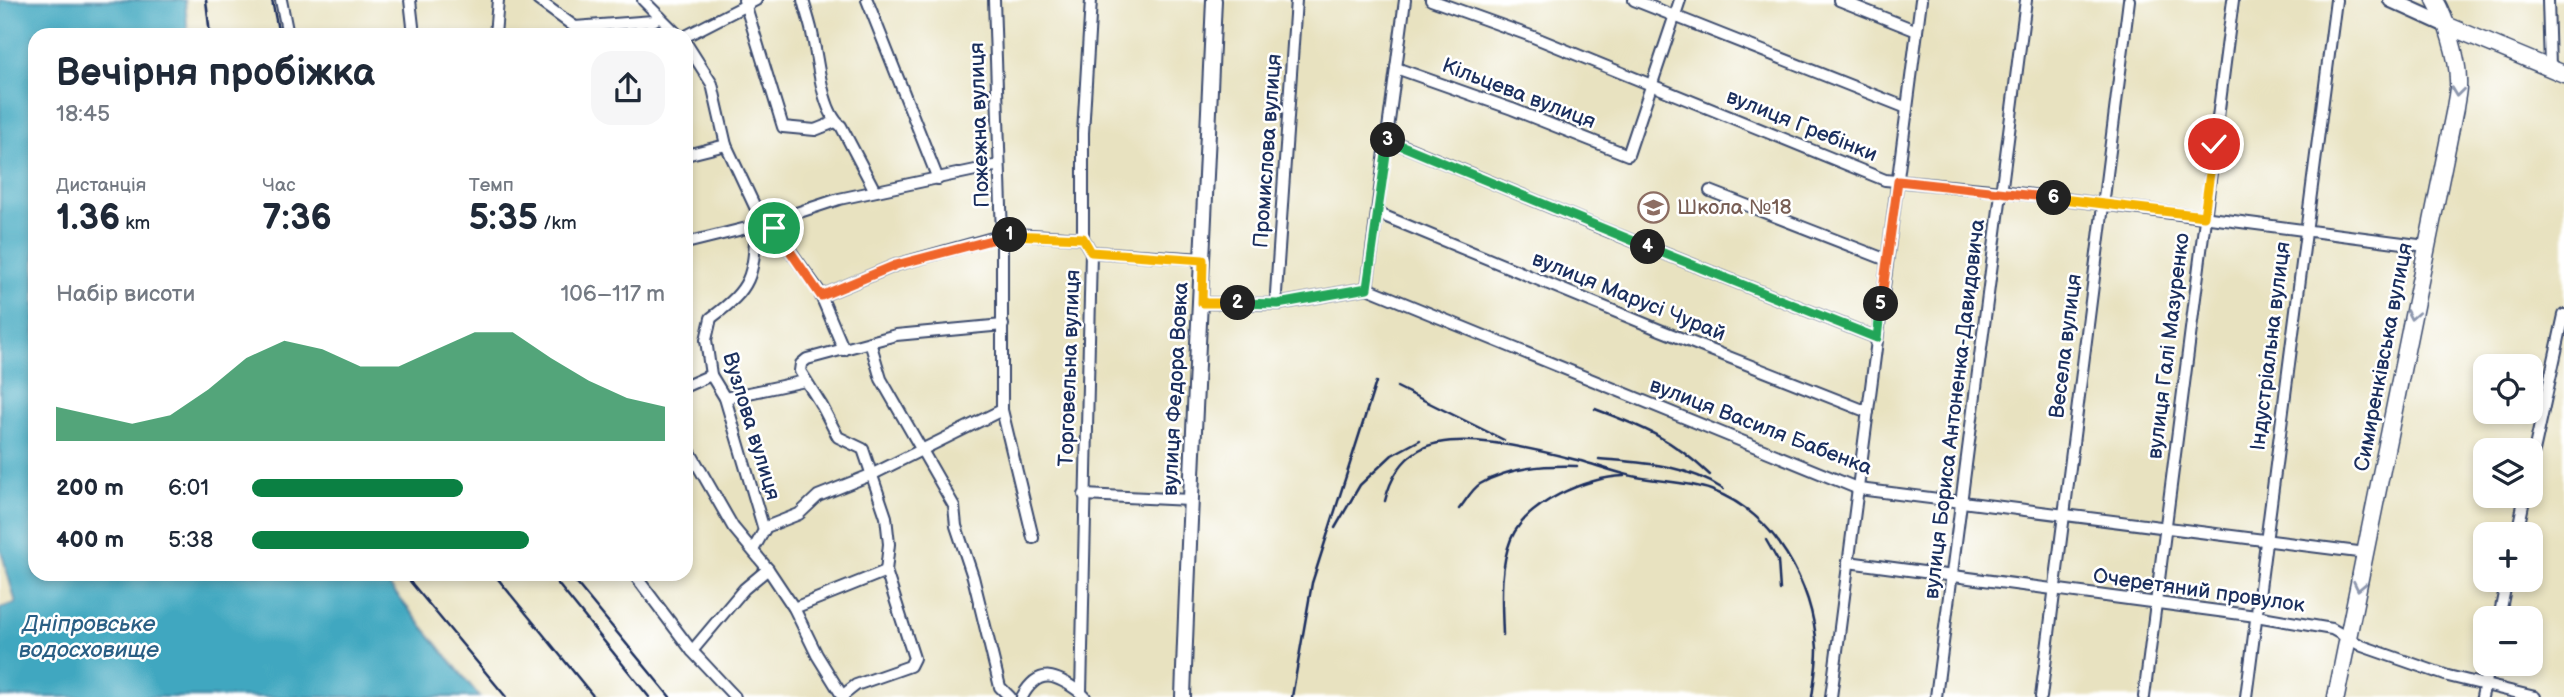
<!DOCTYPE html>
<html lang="uk">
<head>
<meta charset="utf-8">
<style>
  :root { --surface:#fff; --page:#f6f6f7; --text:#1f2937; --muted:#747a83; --accent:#0b8043 }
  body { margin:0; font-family:"Balsamiq Sans",sans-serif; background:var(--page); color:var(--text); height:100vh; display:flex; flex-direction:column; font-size:26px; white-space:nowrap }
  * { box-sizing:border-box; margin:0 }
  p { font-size:23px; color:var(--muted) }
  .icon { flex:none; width:38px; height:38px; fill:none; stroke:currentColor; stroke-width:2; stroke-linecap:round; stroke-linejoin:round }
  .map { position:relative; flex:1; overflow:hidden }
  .drawer { position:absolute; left:28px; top:28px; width:665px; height:553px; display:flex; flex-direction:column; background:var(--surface); border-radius:21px; box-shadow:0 4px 10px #0003 }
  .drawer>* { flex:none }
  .tools { position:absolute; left:2473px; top:354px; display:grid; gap:14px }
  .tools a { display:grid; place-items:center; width:70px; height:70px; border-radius:14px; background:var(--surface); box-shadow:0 4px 10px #0003; font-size:35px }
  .pin { position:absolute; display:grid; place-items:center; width:60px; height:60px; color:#fff; margin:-30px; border:4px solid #fff; border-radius:50%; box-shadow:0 2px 7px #0007 }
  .km { position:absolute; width:35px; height:35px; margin:-18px; border-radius:50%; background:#222; color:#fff; font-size:19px; line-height:35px; text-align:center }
  .round { display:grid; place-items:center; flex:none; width:74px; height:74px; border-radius:21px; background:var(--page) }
  .overview { display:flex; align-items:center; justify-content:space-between; height:119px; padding:0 28px }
  h1 { font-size:38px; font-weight:800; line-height:52px }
  .stats { display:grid; grid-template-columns:repeat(3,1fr); gap:10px; height:119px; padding:7px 28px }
  .stats div { display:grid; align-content:center }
  .stats b { font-size:35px; font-weight:800 }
  .stats small { font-size:19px; font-weight:400 }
  .stats p { font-size:19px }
  .chart { height:196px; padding:14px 28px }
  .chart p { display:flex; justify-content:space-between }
  .chart svg { width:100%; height:126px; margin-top:7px; fill:var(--accent); opacity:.7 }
  ul { padding:0 28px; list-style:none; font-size:23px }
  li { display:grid; grid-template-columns:112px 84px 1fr; align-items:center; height:52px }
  li i { height:18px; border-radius:9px; background:var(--accent) }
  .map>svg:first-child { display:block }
  .water { fill:#40a7c0; stroke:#2e6b8f; stroke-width:2 }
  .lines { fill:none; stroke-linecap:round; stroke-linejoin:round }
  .minor-casing { stroke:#3a4a6d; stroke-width:14 }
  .tertiary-casing { stroke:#3a4a6d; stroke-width:18 }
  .secondary-casing { stroke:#3a4a6d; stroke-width:19 }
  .minor { stroke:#fff; stroke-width:10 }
  .tertiary { stroke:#fff; stroke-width:14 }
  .secondary { stroke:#fff; stroke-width:16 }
  .rail { stroke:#1b2f5e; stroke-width:2.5 }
  .oneway { stroke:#8d97ae }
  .split-1-casing { stroke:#fff; stroke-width:14 }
  .split-2-casing { stroke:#fff; stroke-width:14 }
  .split-3-casing { stroke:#fff; stroke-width:14 }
  .split-4-casing { stroke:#fff; stroke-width:14 }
  .split-5-casing { stroke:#fff; stroke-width:14 }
  .split-6-casing { stroke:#fff; stroke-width:14 }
  .split-7-casing { stroke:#fff; stroke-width:14 }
  .split-1 { stroke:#f0652b; stroke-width:9 }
  .split-2 { stroke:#f5b400; stroke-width:9 }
  .split-3 { stroke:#22a559; stroke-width:9 }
  .split-4 { stroke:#22a559; stroke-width:9 }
  .split-5 { stroke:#22a559; stroke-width:9 }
  .split-6 { stroke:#f0652b; stroke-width:9 }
  .split-7 { stroke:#f5b400; stroke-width:9 }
  .labels { text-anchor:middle; stroke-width:5; stroke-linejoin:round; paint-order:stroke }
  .street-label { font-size:21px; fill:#1b2f5e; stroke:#fff }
  .education-label { font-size:21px; fill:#785e54; stroke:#fff; text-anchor:start }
  .water-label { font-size:23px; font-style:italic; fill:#2a5f85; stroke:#fff }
</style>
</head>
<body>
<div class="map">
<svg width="2564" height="697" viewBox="0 0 2564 697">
  <rect width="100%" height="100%" fill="#fff"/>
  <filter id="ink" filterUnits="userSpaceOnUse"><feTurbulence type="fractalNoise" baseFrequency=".0143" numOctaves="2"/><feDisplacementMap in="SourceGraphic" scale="14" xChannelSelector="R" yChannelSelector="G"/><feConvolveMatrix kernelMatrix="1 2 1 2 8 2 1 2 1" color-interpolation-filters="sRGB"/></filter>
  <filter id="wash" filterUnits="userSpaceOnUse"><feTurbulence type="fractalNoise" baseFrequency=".00686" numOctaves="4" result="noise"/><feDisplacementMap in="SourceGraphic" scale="28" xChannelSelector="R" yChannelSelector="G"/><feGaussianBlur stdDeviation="1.57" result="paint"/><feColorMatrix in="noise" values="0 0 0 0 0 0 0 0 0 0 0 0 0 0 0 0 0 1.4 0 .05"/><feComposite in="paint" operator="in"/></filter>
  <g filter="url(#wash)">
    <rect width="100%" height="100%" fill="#e8e2c0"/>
    <path class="water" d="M0,0H185L188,35H35V574H380L480,697H0V608L16,603L0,547Z"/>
  </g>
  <g filter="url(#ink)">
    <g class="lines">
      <defs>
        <g id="minor">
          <path d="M281,0L288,35"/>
          <path d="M410,0L414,35"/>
          <path d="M538,0L575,27L653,21L660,17"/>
          <path d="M643,0L678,35"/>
          <path d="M744,0L783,127L815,130L835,122"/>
          <path d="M803,0C806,12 811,25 813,38C818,61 822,112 841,126L875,191"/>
          <path d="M867,0L938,179"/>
          <path d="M994,0L1002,236V410L1033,538"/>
          <path d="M1431,0L1531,36L1885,180L2002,191L2426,246"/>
          <path d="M1634,0L1907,108"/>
          <path d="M1839,0L1917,31"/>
          <path d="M2548,0L2550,67"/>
          <path d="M495,35L498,0"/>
          <path d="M686,36L756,0"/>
          <path d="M686,43L712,84L726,145L763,224L774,228L819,291L844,350"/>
          <path d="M1396,68L1512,109L1628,155L1680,0"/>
          <path d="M1387,139L1608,231L1877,338"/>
          <path d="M686,155L726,145"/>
          <path d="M1710,191L1887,260"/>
          <path d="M1377,213L1660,330L1868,412"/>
          <path d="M756,226C753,276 753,287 711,318L706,340L711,375L725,398L764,530"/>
          <path d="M686,243L763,224L839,199L999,165"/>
          <path d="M1091,252L1203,259"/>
          <path d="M1367,288L1405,0"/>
          <path d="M821,296L896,265L996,237L1013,234L1083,238"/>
          <path d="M1202,303L1278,304L1367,288L1859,489L2366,553"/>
          <path d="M1278,304L1276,293L1296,0"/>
          <path d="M870,342L881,379L954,506L956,526L973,577L1000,687L1010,697"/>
          <path d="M686,386L711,375"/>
          <path d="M725,398L805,381"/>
          <path d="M686,445L733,527L768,569L794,608L817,655L843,697"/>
          <path d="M2530,470L2564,315"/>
          <path d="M1084,495L1190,500"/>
          <path d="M2517,534L2525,495"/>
          <path d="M753,550L766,527L799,514L818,496L873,474L1002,410"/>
          <path d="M1848,562L2256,616L2332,629L2362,646L2448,676L2535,697"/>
          <path d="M634,574L692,651L735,697"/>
          <path d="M794,608L886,571"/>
          <path d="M2499,618L2507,579"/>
          <path d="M692,651L744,589L768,569"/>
          <path d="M842,696L856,685L910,666L914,658L886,571L889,544L886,517L863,449L838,437L822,406L800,371L801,364L807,359L896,335L1003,325"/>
          <path d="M1022,697C1039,666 1057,675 1081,693"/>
          <path d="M1085,697L1081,693L1091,252L1083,238V133L1091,0"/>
          <path d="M1831,697L1921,0"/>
          <path d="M1936,697L2026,0"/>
          <path d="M2041,697L2129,0"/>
          <path d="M2144,697L2233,0"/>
          <path d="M2246,697L2336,0"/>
          <path d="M2482,697L2489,663"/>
        </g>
        <g id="tertiary">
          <path d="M2391,0L2446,25"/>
          <path d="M1183,697C1191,465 1204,232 1214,0"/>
        </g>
        <g id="secondary">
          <path d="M2446,25L2564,74"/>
          <path d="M2336,697L2455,108C2456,99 2459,90 2458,80C2458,58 2446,19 2435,0"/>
        </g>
      </defs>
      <use href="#minor" class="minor-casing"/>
      <use href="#tertiary" class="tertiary-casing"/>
      <use href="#secondary" class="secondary-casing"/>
      <use href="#minor" class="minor"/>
      <use href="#tertiary" class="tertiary"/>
      <use href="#secondary" class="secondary"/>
      <g class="rail">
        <path d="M206,0L210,35"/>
        <path d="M272,0L279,35"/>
        <path d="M1397,387L1504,440"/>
        <path d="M1595,409C1643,427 1671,438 1710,475"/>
        <path d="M1599,459C1644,463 1684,464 1723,489"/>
        <path d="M1385,501C1390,480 1400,461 1419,450C1457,428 1540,451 1581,461C1598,466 1615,472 1632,476C1658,482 1686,481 1711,490C1775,513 1813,584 1817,649C1817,665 1814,682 1812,697"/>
        <path d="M1459,509C1465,502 1472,489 1480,484C1509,467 1545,465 1577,466"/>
        <path d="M1335,528L1360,485L1392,455L1420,440"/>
        <path d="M1766,540L1778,561L1780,590"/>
        <path d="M404,574L506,697"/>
        <path d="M494,574L594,697"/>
        <path d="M550,574L649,697"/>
        <path d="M569,574L670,697"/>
        <path d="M1503,635C1502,603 1499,569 1511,539C1526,503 1587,477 1624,476"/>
        <path d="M1292,697L1312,583L1376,382"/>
      </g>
    </g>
    <defs><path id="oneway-chevron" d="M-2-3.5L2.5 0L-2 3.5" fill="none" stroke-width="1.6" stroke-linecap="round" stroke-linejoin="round" transform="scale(1.75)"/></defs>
    <g class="oneway">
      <use href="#oneway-chevron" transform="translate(2457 92) rotate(97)"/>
      <use href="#oneway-chevron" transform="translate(2412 315) rotate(101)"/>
      <use href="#oneway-chevron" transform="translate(2359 586) rotate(102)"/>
    </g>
  </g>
  <g class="lines" filter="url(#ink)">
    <defs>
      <path id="split-1" d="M774,228L821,296L896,265L1010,235"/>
      <path id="split-2" d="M1010,235L1083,238L1091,252L1203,260L1202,303H1238"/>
      <path id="split-3" d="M1238,303L1278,304L1367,288L1388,140"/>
      <path id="split-4" d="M1388,140L1648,247"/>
      <path id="split-5" d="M1648,247L1877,338L1881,304"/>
      <path id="split-6" d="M1881,304L1898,181L2054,198"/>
      <path id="split-7" d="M2054,198L2204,216L2214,144"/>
    </defs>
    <use href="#split-1" class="split-1-casing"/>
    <use href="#split-2" class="split-2-casing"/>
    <use href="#split-3" class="split-3-casing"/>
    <use href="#split-4" class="split-4-casing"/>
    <use href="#split-5" class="split-5-casing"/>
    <use href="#split-6" class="split-6-casing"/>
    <use href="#split-7" class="split-7-casing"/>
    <use href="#split-1" class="split-1"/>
    <use href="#split-2" class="split-2"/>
    <use href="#split-3" class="split-3"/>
    <use href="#split-4" class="split-4"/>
    <use href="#split-5" class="split-5"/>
    <use href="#split-6" class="split-6"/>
    <use href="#split-7" class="split-7"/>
  </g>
  <defs>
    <symbol id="school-ring" viewBox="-11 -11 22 22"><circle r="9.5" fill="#fff" stroke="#8d6e63" stroke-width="1.5"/><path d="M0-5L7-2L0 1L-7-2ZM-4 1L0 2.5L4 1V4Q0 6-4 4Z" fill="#8d6e63"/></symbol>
  </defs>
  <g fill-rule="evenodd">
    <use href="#school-ring" x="1636" y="190" width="35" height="35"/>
  </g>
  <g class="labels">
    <g class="street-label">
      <text transform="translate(1519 93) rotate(21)" y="7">Кільцева вулиця</text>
      <text transform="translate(979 125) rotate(-92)" y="7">Пожежна вулиця</text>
      <text transform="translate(1802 125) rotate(22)" y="7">вулиця Гребінки</text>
      <text transform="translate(1267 151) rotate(-86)" y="7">Промислова вулиця</text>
      <text transform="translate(1629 296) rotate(22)" y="7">вулиця Марусі Чурай</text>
      <text transform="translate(2065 346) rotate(-83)" y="7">Весела вулиця</text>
      <text transform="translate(2168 346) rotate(-83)" y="7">вулиця Галі Мазуренко</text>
      <text transform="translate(2270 346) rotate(-83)" y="7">Індустріальна вулиця</text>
      <text transform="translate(2383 357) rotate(-79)" y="7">Симиренківська вулиця</text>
      <text transform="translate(1069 368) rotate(-88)" y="7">Торговельна вулиця</text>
      <text transform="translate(1175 389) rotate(-87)" y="7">вулиця Федора Вовка</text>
      <text transform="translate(1954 409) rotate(-83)" y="7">вулиця Бориса Антоненка-Давидовича</text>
      <text transform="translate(752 426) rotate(73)" y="7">Вузлова вулиця</text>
      <text transform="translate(1761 426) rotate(21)" y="7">вулиця Василя Бабенка</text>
      <text transform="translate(2199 590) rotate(8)" y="7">Очеретяний провулок</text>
    </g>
    <g class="education-label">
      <text x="1677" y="214">Школа №18</text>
    </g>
    <g class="water-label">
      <text x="89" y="631">Дніпровське<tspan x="89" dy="26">водосховище</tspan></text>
    </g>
  </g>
</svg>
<div class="tools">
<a><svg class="icon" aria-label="locate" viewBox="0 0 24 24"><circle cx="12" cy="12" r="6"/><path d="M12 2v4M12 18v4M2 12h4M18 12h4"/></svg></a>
<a><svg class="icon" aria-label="layers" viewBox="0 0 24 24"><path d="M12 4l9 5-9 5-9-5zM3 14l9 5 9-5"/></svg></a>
<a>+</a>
<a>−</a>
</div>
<div class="pin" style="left:774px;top:228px;background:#1e9e55"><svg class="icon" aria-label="arrive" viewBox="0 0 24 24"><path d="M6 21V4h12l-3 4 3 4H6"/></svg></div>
<div class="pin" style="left:2214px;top:144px;background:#d93025"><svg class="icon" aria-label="check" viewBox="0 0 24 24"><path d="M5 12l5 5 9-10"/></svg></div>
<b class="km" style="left:1010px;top:235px">1</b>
<b class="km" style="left:1238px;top:303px">2</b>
<b class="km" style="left:1388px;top:140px">3</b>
<b class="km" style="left:1648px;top:247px">4</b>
<b class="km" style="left:1881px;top:304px">5</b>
<b class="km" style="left:2054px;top:198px">6</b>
<section class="drawer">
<div class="overview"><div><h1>Вечірня пробіжка</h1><p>18:45</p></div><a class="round"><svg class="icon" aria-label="share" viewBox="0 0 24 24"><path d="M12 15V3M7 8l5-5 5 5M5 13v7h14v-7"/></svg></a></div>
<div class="stats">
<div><p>Дистанція</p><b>1.36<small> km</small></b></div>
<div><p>Час</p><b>7:36</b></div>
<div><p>Темп</p><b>5:35<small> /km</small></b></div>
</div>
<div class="chart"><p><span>Набір висоти</span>106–117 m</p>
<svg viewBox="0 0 160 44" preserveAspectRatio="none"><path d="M0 44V32L10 35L20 38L30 35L40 26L50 15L60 9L70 12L80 18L90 18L100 12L110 6L120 6L130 15L140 23L150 29L160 32V44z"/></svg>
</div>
<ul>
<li><b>200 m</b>6:01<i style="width:51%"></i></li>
<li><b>400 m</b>5:38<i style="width:67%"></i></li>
</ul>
</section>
</div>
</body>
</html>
